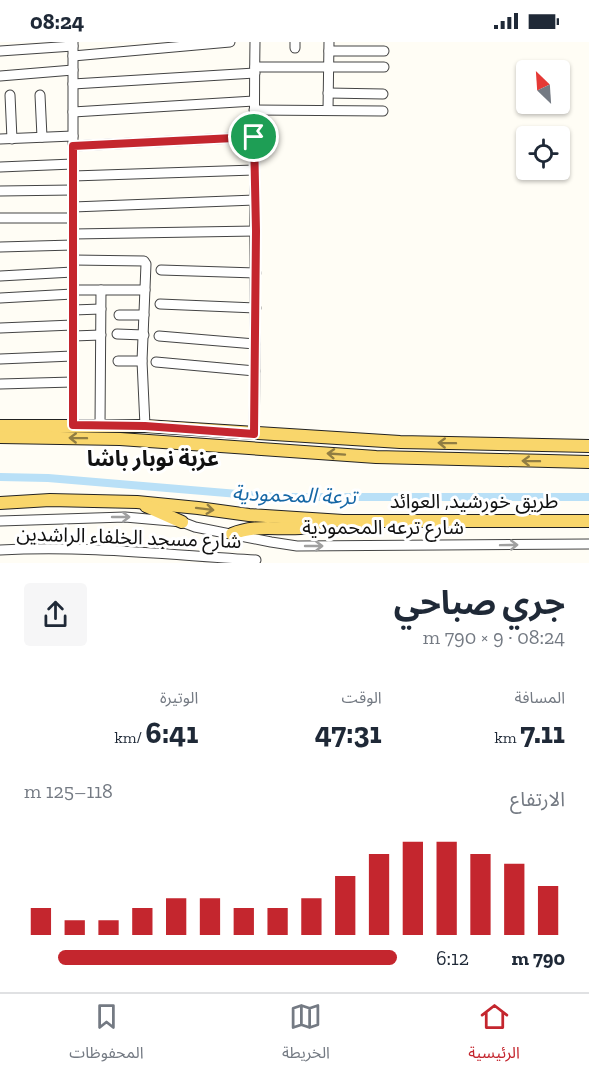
<!DOCTYPE html>
<html lang="ar">
<head>
<meta charset="utf-8">
<style>
  :root { --surface:#fff; --page:#f6f6f7; --text:#1f2937; --muted:#747a83; --line:#e0e1e3; --accent:#c4262e }
  body { margin:0; font-family:"Zilla Slab","Noto Sans Arabic",serif; background:var(--page); color:var(--text); direction:rtl; height:100vh; display:flex; flex-direction:column; font-size:22px; white-space:nowrap }
  * { box-sizing:border-box; margin:0 }
  p { font-size:20px; color:var(--muted) }
  .icon { flex:none; width:33px; height:33px; fill:none; stroke:currentColor; stroke-width:2; stroke-linecap:round; stroke-linejoin:round }
  .map { position:relative; height:521px; overflow:hidden; direction:ltr }
  .details { display:flex; flex-direction:column; background:var(--surface); flex:1 }
  .details>* { flex:none }
  .needle { width:39px; rotate:335deg }
  .buttons { position:absolute; left:516px; top:18px; display:grid; gap:12px }
  .buttons a { display:grid; place-items:center; width:54px; height:54px; border-radius:6px; background:var(--surface); box-shadow:0 2px 4px #0004; font-size:30px }
  .pin { position:absolute; display:grid; place-items:center; width:51px; height:51px; color:#fff; margin:-26px; border:3px solid #fff; border-radius:50%; box-shadow:0 2px 6px #0007 }
  .round { display:grid; place-items:center; flex:none; width:63px; height:63px; border-radius:6px; background:var(--page) }
  .summary { display:flex; align-items:center; justify-content:space-between; height:102px; padding:0 24px }
  h1 { font-size:33px; font-weight:700; line-height:45px }
  .figures { display:grid; grid-template-columns:repeat(3,1fr); gap:9px; height:102px; padding:6px 24px }
  .figures div { display:grid; align-content:center }
  .figures b { font-size:30px; font-weight:700 }
  .figures small { font-size:16px; font-weight:400 }
  .figures p { font-size:16px }
  .chart { height:168px; padding:12px 24px }
  .chart p { display:flex; justify-content:space-between }
  .chart svg { width:100%; height:108px; margin-top:6px; stroke:var(--accent); stroke-width:6 }
  ul { padding:0 24px; list-style:none; font-size:20px }
  li { display:grid; grid-template-columns:96px 72px 1fr; align-items:center; height:45px }
  li i { height:15px; border-radius:8px; background:var(--accent) }
  .status { display:flex; justify-content:space-between; align-items:center; height:42px; padding:0 30px; background:var(--surface); direction:ltr }
  .status svg { height:16px; fill:currentColor }
  .tab-bar { display:flex; justify-content:space-around; align-items:center; height:84px; border-top:2px solid var(--line); background:var(--surface); font-size:16px; color:var(--muted) }
  .tab-bar a { display:grid; justify-items:center; gap:3px }
  .tab-bar .active { color:var(--accent) }
  .map>svg:first-child { display:block }
  .lines { fill:none; stroke-linecap:round; stroke-linejoin:round }
  .canal { stroke:#b9e0f7; stroke-width:8 }
  .minor-casing { stroke:#444; stroke-width:11 }
  .major-casing { stroke:#222; stroke-width:14 }
  .minor { stroke:#fff; stroke-width:9 }
  .major { stroke:#f9d66b; stroke-width:12 }
  .oneway { stroke:#917d42 }
  .oneway2 { stroke:#a0a0a0 }
  .route-casing { stroke:#fff; stroke-width:12 }
  .route { stroke:#c4262e; stroke-width:8 }
  .labels { text-anchor:middle; stroke-width:6; stroke-linejoin:round; paint-order:stroke }
  .street-label { font-size:20px; fill:#111; stroke:#fff }
  .water-label { font-size:21px; font-style:italic; fill:#1768a6; stroke:#fff }
  .quarter-label { font-size:22px; font-weight:bold; fill:#111; stroke:#fff }
</style>
</head>
<body>
<div class="status"><b>08:24</b><svg viewBox="0 0 49 12"><path d="M0 12V9h3v3zM5 12V6h3v6zM10 12V3h3v9zM15 12V0h3v12zM26 1h20v11H26zM47 4h2v5h-2z"/></svg></div>
<div class="map">
<svg width="589" height="521" viewBox="0 0 589 521">
  <rect width="100%" height="100%" fill="#fffdf5"/>
  <g class="lines">
    <path class="canal" d="M0,435L48,436L275,455H589"/>
    <defs>
      <g id="minor">
        <path d="M295,0V6"/>
        <path d="M0,9L73,4"/>
        <path d="M329,9H384"/>
        <path d="M73,14L230,0"/>
        <path d="M255,25H384"/>
        <path d="M0,34L73,28"/>
        <path d="M73,42L255,31"/>
        <path d="M328,51L383,52"/>
        <path d="M10,53L12,97"/>
        <path d="M40,53L42,95"/>
        <path d="M254,68L383,69"/>
        <path d="M328,68L329,0"/>
        <path d="M73,70L254,59"/>
        <path d="M0,97L73,94"/>
        <path d="M73,104L254,95"/>
        <path d="M0,125L73,122"/>
        <path d="M73,134L254,128"/>
        <path d="M0,149L73,148"/>
        <path d="M73,165L255,158"/>
        <path d="M0,176H73"/>
        <path d="M73,192L256,189"/>
        <path d="M0,205L73,203"/>
        <path d="M73,218L144,219L146,222L142,319L145,384"/>
        <path d="M161,228L256,231"/>
        <path d="M0,234L73,230"/>
        <path d="M73,248H145"/>
        <path d="M0,256L73,252"/>
        <path d="M160,262L256,266"/>
        <path d="M73,268L101,267"/>
        <path d="M119,273H144"/>
        <path d="M0,286L73,283"/>
        <path d="M117,292L144,293"/>
        <path d="M73,294L101,293"/>
        <path d="M159,294L255,302"/>
        <path d="M0,317L73,314"/>
        <path d="M118,319H142"/>
        <path d="M156,320L255,329"/>
        <path d="M0,342L73,340"/>
        <path d="M73,383V0"/>
        <path d="M100,383L101,248"/>
        <path d="M254,392C257,261 253,131 255,0"/>
        <path d="M0,479L125,475L182,480L195,485L271,500L297,504L589,502"/>
        <path d="M0,508C85,503 171,513 256,518"/>
      </g>
      <g id="major">
        <path d="M0,384H145L400,400L589,404"/>
        <path d="M0,395L120,397L376,415L589,420"/>
        <path d="M0,461L50,458L137,460L198,466L249,473L343,479H589"/>
        <path d="M146,464L182,480"/>
        <path d="M232,492C261,479 293,493 322,481"/>
      </g>
    </defs>
    <use href="#minor" class="minor-casing"/>
    <use href="#major" class="major-casing"/>
    <use href="#minor" class="minor"/>
    <use href="#major" class="major"/>
  </g>
  <defs><path id="oneway-shaft" d="M-6 0H5M1.5-3L5.5 0L1.5 3" fill="none" stroke-width="1.6" stroke-linecap="round" stroke-linejoin="round" transform="scale(1.5)"/></defs>
  <g class="oneway">
    <use href="#oneway-shaft" transform="translate(78 396) rotate(-179)"/>
    <use href="#oneway-shaft" transform="translate(447 401) rotate(-179)"/>
    <use href="#oneway-shaft" transform="translate(336 412) rotate(-176)"/>
    <use href="#oneway-shaft" transform="translate(531 419) rotate(-179)"/>
    <use href="#oneway-shaft" transform="translate(205 467) rotate(7)"/>
  </g>
  <g class="oneway2">
    <use href="#oneway-shaft" transform="translate(121 475)"/>
    <use href="#oneway-shaft" transform="translate(509 503) rotate(-1)"/>
    <use href="#oneway-shaft" transform="translate(314 504)"/>
  </g>
  <g class="lines">
    <defs>
      <path id="route" d="M254,95L256,189L254,392L145,384L73,383V104Z"/>
    </defs>
    <use href="#route" class="route-casing"/>
    <use href="#route" class="route"/>
  </g>
  <g class="labels">
    <g class="street-label">
      <text x="474" y="466">طريق خورشيد, العوائد</text>
      <text x="383" y="492">شارع ترعه المحمودية</text>
      <text transform="translate(129 495) rotate(2)" y="7">شارع مسجد الخلفاء الراشدين</text>
    </g>
    <g class="water-label">
      <text transform="translate(294 453) rotate(2)" y="7">ترعة المحمودية</text>
    </g>
    <g class="quarter-label">
      <text x="153" y="424">عزبة نوبار باشا</text>
    </g>
  </g>
</svg>
<div class="buttons">
<a><svg class="needle" viewBox="-14 -14 28 28"><path d="M0-13l5 13h-10z" fill="#e53935"/><path d="M0 13l5-13h-10z" fill="#747a83"/></svg></a>
<a><svg class="icon" aria-label="locate" viewBox="0 0 24 24"><circle cx="12" cy="12" r="6"/><path d="M12 2v4M12 18v4M2 12h4M18 12h4"/></svg></a>
</div>
<div class="pin" style="left:254px;top:95px;background:#1e9e55"><svg class="icon" aria-label="arrive" viewBox="0 0 24 24"><path d="M6 21V4h12l-3 4 3 4H6"/></svg></div>
</div>
<section class="details">
<div class="summary"><div><h1>جري صباحي</h1><p>08:24 · 9 × 790 m</p></div><a class="round"><svg class="icon" aria-label="share" viewBox="0 0 24 24"><path d="M12 15V3M7 8l5-5 5 5M5 13v7h14v-7"/></svg></a></div>
<div class="figures">
<div><p>المسافة</p><b>7.11<small> km</small></b></div>
<div><p>الوقت</p><b>47:31</b></div>
<div><p>الوتيرة</p><b>6:41<small> /km</small></b></div>
</div>
<div class="chart"><p><span>الارتفاع</span>118–125 m</p>
<svg viewBox="0 0 160 44" preserveAspectRatio="none"><path d="M5 44V33M15 44V38M25 44V38M35 44V33M45 44V29M55 44V29M65 44V33M75 44V33M85 44V29M95 44V20M105 44V11M115 44V6M125 44V6M135 44V11M145 44V15M155 44V24"/></svg>
</div>
<ul>
<li><b>790 m</b>6:12<i style="width:91%"></i></li>
</ul>
</section>
<nav class="tab-bar">
<a class="active"><svg class="icon" aria-label="home" viewBox="0 0 24 24"><path d="M3 11l9-7 9 7M6 9v11h12V9"/></svg>الرئيسية</a>
<a><svg class="icon" aria-label="map" viewBox="0 0 24 24"><path d="M3 6l6-2 6 2 6-2v14l-6 2-6-2-6 2zM9 4v14M15 6v14"/></svg>الخريطة</a>
<a><svg class="icon" aria-label="saved" viewBox="0 0 24 24"><path d="M7 4h10v16l-5-4-5 4z"/></svg>المحفوظات</a>
</nav>
</body>
</html>
